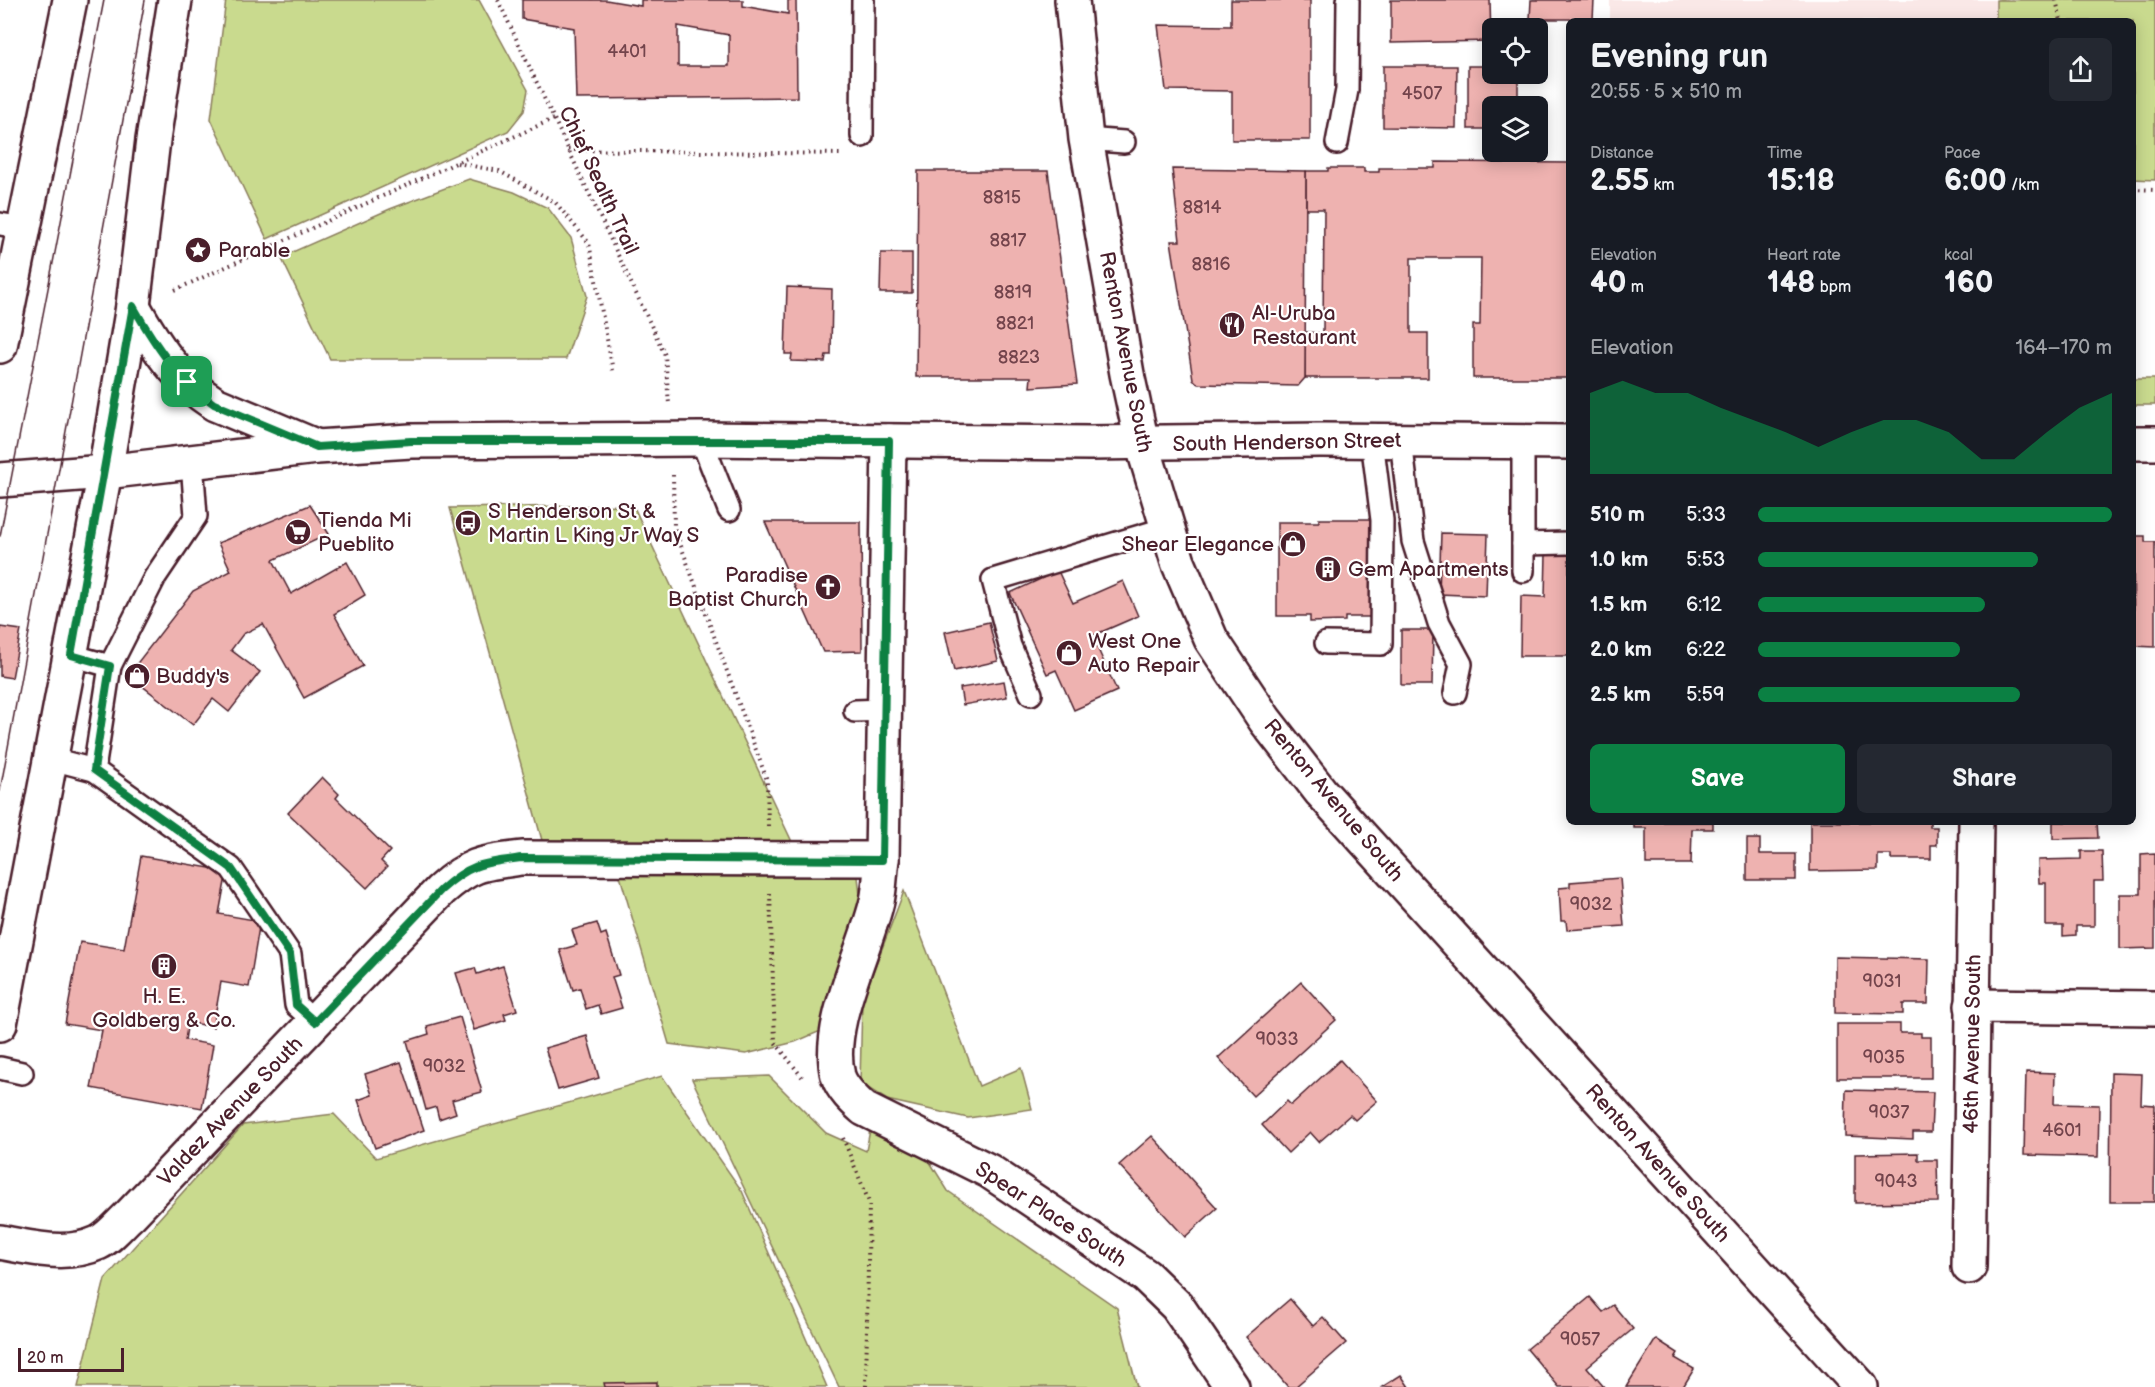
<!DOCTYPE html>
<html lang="en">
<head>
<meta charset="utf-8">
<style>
  :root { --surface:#171b24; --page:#242831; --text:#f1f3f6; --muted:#9ea1a6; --accent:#0b8043 }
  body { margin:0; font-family:"Balsamiq Sans",sans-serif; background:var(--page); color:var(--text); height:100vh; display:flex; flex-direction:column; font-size:22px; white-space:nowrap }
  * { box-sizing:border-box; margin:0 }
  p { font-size:20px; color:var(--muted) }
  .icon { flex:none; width:33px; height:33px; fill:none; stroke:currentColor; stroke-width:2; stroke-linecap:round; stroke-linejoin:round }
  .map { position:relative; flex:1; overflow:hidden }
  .details { position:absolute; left:1566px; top:18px; width:570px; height:807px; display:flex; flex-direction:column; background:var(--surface); border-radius:9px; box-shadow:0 3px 15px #0003 }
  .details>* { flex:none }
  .buttons { position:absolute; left:1482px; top:18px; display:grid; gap:12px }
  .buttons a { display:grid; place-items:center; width:66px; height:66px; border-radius:9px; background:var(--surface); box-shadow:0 3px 15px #0003; font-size:30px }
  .scale { position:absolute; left:18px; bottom:15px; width:106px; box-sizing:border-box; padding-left:6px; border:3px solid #4a1f2b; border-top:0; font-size:16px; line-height:21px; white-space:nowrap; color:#4a1f2b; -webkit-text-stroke:4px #fff; paint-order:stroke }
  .pin { position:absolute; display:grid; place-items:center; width:51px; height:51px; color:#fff; margin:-26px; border-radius:12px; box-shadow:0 3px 9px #0006 }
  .round { display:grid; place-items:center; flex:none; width:63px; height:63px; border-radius:9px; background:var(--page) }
  .headline { display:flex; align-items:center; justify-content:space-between; height:102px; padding:0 24px }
  h1 { font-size:33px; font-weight:800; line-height:45px }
  .metrics { display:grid; grid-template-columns:repeat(3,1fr); gap:9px; height:102px; padding:6px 24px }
  .metrics div { display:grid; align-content:center }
  .metrics b { font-size:30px; font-weight:800 }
  .metrics small { font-size:16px; font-weight:400 }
  .metrics p { font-size:16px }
  .chart { height:168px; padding:12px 24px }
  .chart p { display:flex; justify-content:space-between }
  .chart svg { width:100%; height:108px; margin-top:6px; fill:var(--accent); opacity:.7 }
  .primary-button { display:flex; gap:12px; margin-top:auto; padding:12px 24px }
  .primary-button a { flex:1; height:69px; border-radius:9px; background:var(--accent); color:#fff; font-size:24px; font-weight:800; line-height:69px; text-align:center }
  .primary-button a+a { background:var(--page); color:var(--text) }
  ul { padding:0 24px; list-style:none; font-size:20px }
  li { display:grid; grid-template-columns:96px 72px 1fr; align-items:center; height:45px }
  li i { height:15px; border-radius:8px; background:var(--accent) }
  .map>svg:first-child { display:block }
  .built { fill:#fae8e7 }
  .green { fill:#c9da8e; stroke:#8a7c5c; stroke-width:1.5 }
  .building { fill:#eeb2b0; stroke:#4a1f2b; stroke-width:1.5; fill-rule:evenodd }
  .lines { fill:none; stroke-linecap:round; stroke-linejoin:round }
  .lane-casing { stroke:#4a1f2b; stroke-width:26 }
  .street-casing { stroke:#4a1f2b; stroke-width:38 }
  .secondary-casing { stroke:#4a1f2b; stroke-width:38 }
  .path { stroke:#4a1f2b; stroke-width:4; stroke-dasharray:1.5 4.5; stroke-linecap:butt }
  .lane { stroke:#fff; stroke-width:21 }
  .street { stroke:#fff; stroke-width:33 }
  .secondary { stroke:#fff; stroke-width:33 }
  .tram { stroke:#4a1f2b; stroke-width:1.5 }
  .route-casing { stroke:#fff; stroke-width:12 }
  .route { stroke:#0b8043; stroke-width:8 }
  .labels { text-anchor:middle; stroke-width:4.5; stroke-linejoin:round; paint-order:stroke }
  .number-label { font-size:18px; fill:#73444c }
  .street-label { font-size:21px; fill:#4a1f2b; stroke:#fff }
  .poi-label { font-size:21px; fill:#4a1f2b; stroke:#fff; text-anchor:start }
</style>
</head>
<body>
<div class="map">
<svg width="2155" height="1387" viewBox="0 0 2155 1387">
  <rect width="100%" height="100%" fill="#fff"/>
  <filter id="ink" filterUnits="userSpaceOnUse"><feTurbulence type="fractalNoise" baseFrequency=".0167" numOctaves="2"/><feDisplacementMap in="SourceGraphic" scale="12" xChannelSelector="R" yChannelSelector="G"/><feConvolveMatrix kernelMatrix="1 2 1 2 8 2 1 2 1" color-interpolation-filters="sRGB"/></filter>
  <g filter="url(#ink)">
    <rect class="built" x="1610" y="0" width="386" height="21"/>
    <g class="green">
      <path d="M226,0H479L528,90L524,111L508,131L267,239L211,119Z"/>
      <path d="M1996,0H2155V180L2133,179V21H1996Z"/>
      <path d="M469,179L514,192L548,208L571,238L587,296L566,359H330L281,257L390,209Z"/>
      <rect x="2133" y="379" width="22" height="26"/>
      <path d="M633,505L794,846L543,844L450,508Z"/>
      <path d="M620,876L858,877L861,904L823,1030L795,1042L746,1054L669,1044Z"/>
      <path d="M904,891L979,1086L1021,1068L1032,1109L968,1118L887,1100L860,1083L862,1001Z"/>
      <path d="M662,1076L742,1191L827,1387H78L105,1279L243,1125L334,1114L376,1158Z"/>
      <path d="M769,1076L826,1133L866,1151L870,1130L918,1143L948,1191L1117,1308L1137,1387H839L692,1079Z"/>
    </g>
    <g class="building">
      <path d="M522,0H606L641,6V0H743V6L788,14V0H796L797,97L576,99L574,28L522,19ZM678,26L729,35V66H678Z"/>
      <path d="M1231,0H1310V140H1232V91L1166,90L1158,25L1231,26Z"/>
      <path d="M1391,0H1490L1491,41L1391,43Z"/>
      <path d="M1531,0H1594L1593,19H1530Z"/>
      <path d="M1383,66H1457L1456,128L1383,127Z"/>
      <path d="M1468,66H1492V74H1518V106H1492V129H1468Z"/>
      <path d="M1435,162L1569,163V378H1473V325H1480L1481,258H1411V333H1428V378H1305V332L1323,333L1324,209H1306V171H1328V168H1364V172H1379V168H1435Z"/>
      <path d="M1172,169L1306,171L1305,378L1298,386L1198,384L1193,379L1171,241H1180Z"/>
      <path d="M918,171H1048L1077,384L1030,387L1031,377H916Z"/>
      <path d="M881,253H912V293H880Z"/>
      <path d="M787,287L832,289L831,355H826L825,362L791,361L792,354H785Z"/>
      <path d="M310,505L329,534L273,560L291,594L347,562L365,595L334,614L363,666L304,698L263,624L243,634L231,650L260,672L229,712L213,699L193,725L128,675L193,591L231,571L218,543Z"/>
      <path d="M1319,519H1378L1379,617H1345V621L1310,622V616H1277V522H1319Z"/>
      <path d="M765,522H861L862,651L823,652Z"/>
      <path d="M1441,533L1488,534L1486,596L1439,594Z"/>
      <path d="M2133,536H2145V542H2155V647L2134,646Z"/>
      <path d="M1546,554H1569V656H1520L1521,596L1545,597Z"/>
      <path d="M1058,571L1073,603L1123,581L1138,616L1092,636L1117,691L1074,710L1056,670L1047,674L1010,593Z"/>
      <path d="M989,622L998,661L954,671L945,632Z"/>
      <path d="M0,627L21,630L12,678L0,676Z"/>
      <path d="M1401,630H1433L1432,685H1401Z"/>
      <path d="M1004,681L1007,697L963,705L960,688Z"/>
      <path d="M322,777L339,794L336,798L390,851L381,861L387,867L367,888L288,813Z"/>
      <path d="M1634,822H1713V829H1692L1691,864H1646V828H1634Z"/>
      <path d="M1810,822H1930V827H1937V845H1931V859H1891V855H1878V870L1810,871Z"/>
      <path d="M2053,822H2097L2098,838L2053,839Z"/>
      <path d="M1747,839H1760V854H1796V880H1747Z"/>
      <path d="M2081,851H2102L2103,881H2094V926H2076V935L2063,936V926H2046V883H2039L2038,860L2081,859Z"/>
      <path d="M2155,853V948L2120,949V894H2141V854Z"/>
      <path d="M141,856L227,871L219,914L260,921L249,987L221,982L213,1027L188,1022L185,1040L213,1045L202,1108L91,1088L102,1030L65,1024L80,942L124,949Z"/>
      <path d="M1620,878L1624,926L1567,930L1566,921H1561L1559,888L1570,887V882Z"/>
      <path d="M597,923L601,935L606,933L619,975L612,977L622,1008L601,1014L598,1005L586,1009L580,988L573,990L560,950L577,945L572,930Z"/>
      <path d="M1835,957L1929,959L1928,1004H1903V1014L1835,1013Z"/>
      <path d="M503,966L517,1010L504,1014L506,1020L474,1030L456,973L475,968L477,974Z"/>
      <path d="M1301,982L1336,1020L1253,1096L1218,1058Z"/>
      <path d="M460,1017L482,1092L452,1100L456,1113L439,1119L436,1107L426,1110L407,1041L429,1034L427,1026Z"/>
      <path d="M1837,1024H1900V1033H1921V1037H1931V1078H1837Z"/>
      <path d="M587,1036L599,1078L558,1090L545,1048Z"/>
      <path d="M1340,1060L1377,1101L1355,1120L1350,1115L1319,1142L1310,1132L1288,1153L1262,1125L1287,1101L1291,1105Z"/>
      <path d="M401,1062L424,1130L375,1148L358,1100L372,1095L365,1074Z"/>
      <path d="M2026,1072L2055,1073L2054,1104L2099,1105L2098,1157L2024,1155Z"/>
      <path d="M2111,1073L2142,1074L2141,1104L2155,1105L2154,1202H2110Z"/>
      <path d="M1846,1090L1933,1092L1931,1132H1913V1139L1845,1136Z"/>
      <path d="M1152,1136L1217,1208L1185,1237L1119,1165Z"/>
      <path d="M1918,1153V1160H1937L1938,1202L1855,1203V1154Z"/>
      <path d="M1590,1297L1603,1312L1613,1305L1633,1329L1587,1367L1604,1387H1559L1527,1349Z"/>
      <path d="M1290,1299L1313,1326L1323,1317L1346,1343L1295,1387H1288L1246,1337Z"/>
      <path d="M1656,1339L1678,1353L1675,1358L1694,1369L1683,1387H1626Z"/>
      <path d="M1401,1375L1409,1387H1382Z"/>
      <path d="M657,1382V1387H605L604,1383Z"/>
    </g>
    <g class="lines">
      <defs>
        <g id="lane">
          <path d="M862,136L863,0"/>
          <path d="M1086,139L1124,142"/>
          <path d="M1337,143L1347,90L1348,0"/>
          <path d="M0,224L24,228"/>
          <path d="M701,439L729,510"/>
          <path d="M1401,440L1413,541L1439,623L1461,664L1455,693"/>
          <path d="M1523,442V571"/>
          <path d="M1523,544L1569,543"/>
          <path d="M1326,643L1381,644L1382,520L1372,440"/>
          <path d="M71,655L110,666L155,577L196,516L192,462"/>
          <path d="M1031,694L1010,646L993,580L1167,528"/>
          <path d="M855,711L885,710"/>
          <path d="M52,759L94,770L231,868L290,954L296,1005L315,1022"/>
          <path d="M94,770L110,666"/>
          <path d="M0,1068L22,1073"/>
        </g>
        <g id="street">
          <path d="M889,441L882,859C880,873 880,888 877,901C865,952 825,1026 838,1076C842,1089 854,1100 864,1109L989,1171L1146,1276L1177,1306L1232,1387"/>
          <path d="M1972,1006L2155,1008"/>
          <path d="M0,1242C32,1248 67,1257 98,1243C109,1238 120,1224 130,1215L441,890C471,863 483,863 522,858L882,859"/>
          <path d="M1969,1267L1976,822"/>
        </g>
        <g id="secondary">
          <path d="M1072,0L1086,139L1127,374L1142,443L1178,562L1211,639L1265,720L1321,792L1861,1387"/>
          <path d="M133,306C155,345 177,380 215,404L315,446"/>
          <path d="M0,346L70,0"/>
          <path d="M2133,443H2155"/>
          <path d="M0,480L105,472L317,447L411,441L701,439L1090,443L1320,440L1569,442"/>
          <path d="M0,1024L105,472L133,306L153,140L175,0"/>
        </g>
      </defs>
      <use href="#lane" class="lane-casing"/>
      <use href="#street" class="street-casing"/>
      <use href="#secondary" class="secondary-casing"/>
      <g class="path">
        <path d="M498,0L665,355L669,404"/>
        <path d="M2056,0L2061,21"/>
        <path d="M568,150L841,154"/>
        <path d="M457,163L499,171L555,202L589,243L613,371"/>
        <path d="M2133,189L2155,190"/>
        <path d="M175,290L553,119"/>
        <path d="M673,475L674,527L767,780L768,826"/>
        <path d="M770,893L775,1042L802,1077"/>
        <path d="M843,1138L869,1202L866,1387"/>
      </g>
      <use href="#lane" class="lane"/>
      <use href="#street" class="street"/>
      <use href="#secondary" class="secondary"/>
      <g class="tram">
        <path d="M0,536L104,0"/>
        <path d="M0,791L145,0"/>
      </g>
    </g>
  </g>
  <g class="lines" filter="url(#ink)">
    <defs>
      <path id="route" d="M133,306C155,345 177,379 214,404L317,447L411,441H889L882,860L522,858C483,863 471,863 441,890L315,1022L296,1005L290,954L231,868L94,770L110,666L71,655Z"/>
    </defs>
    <use href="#route" class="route-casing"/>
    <use href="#route" class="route"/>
  </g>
  <defs>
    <symbol id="sight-disc" viewBox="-11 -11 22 22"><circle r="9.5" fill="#4a1f2b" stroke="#fff"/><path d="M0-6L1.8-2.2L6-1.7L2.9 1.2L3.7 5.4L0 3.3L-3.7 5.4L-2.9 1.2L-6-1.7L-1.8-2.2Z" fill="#fff"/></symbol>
    <symbol id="restaurant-disc" viewBox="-11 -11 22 22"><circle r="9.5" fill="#4a1f2b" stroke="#fff"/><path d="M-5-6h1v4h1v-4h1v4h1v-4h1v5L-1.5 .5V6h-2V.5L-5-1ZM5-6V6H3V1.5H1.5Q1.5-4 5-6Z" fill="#fff"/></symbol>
    <symbol id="bus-disc" viewBox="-11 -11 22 22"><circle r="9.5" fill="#4a1f2b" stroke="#fff"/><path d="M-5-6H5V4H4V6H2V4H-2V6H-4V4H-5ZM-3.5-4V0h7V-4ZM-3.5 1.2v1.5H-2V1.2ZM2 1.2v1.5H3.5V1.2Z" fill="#fff"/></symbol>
    <symbol id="supermarket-disc" viewBox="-11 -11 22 22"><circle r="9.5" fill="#4a1f2b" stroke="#fff"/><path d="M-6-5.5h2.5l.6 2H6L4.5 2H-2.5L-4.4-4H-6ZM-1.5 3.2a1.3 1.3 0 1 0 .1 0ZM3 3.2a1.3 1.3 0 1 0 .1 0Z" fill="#fff"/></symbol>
    <symbol id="shop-disc" viewBox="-11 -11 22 22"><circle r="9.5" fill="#4a1f2b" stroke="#fff"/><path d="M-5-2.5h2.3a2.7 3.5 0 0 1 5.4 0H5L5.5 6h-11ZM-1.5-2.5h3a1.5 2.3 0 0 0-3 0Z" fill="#fff"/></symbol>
    <symbol id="building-disc" viewBox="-11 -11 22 22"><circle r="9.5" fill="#4a1f2b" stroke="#fff"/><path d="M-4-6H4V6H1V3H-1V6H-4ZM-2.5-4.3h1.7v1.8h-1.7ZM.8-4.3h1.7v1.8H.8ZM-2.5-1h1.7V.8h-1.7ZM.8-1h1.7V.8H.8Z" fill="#fff"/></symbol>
    <symbol id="church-disc" viewBox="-11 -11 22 22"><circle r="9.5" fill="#4a1f2b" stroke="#fff"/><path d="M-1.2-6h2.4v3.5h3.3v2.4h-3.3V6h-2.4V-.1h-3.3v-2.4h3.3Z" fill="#fff"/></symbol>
  </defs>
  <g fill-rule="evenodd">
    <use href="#sight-disc" x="183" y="235" width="30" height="30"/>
    <use href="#restaurant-disc" x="1217" y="310" width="30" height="30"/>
    <use href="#bus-disc" x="453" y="508" width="30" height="30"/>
    <use href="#supermarket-disc" x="283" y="517" width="30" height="30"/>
    <use href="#shop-disc" x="1278" y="529" width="30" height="30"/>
    <use href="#building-disc" x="1313" y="554" width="30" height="30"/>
    <use href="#church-disc" x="813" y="572" width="30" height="30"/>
    <use href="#shop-disc" x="1054" y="638" width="30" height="30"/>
    <use href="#shop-disc" x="122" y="661" width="30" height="30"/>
    <use href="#building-disc" x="149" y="951" width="30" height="30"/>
  </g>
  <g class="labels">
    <g class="number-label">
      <text x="627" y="57">4401</text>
      <text x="1422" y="99">4507</text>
      <text x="1002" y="203">8815</text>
      <text x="1202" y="213">8814</text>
      <text x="1008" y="246">8817</text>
      <text x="1211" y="270">8816</text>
      <text x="1013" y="298">8819</text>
      <text x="1015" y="329">8821</text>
      <text x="1019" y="363">8823</text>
      <text x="1591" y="910">9032</text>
      <text x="1882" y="987">9031</text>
      <text x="1277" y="1045">9033</text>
      <text x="1884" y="1063">9035</text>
      <text x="444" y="1072">9032</text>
      <text x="1889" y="1118">9037</text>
      <text x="2062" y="1136">4601</text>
      <text x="1896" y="1187">9043</text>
      <text x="1580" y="1345">9057</text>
    </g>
    <g class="street-label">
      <text transform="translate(599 180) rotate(65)" y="7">Chief Sealth Trail</text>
      <text transform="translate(1126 352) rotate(79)" y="7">Renton Avenue South</text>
      <text transform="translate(1287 442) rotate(-1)" y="7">South Henderson Street</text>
      <text transform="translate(1334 800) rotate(50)" y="7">Renton Avenue South</text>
      <text transform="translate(1972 1044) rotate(-89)" y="7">46th Avenue South</text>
      <text transform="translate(230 1111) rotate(-46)" y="7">Valdez Avenue South</text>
      <text transform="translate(1658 1163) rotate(48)" y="7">Renton Avenue South</text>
      <text transform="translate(1051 1214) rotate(33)" y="7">Spear Place South</text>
    </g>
    <g class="poi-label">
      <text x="218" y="257">Parable</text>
      <text x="1252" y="320">Al-Uruba<tspan x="1252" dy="24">Restaurant</tspan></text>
      <text x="488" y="518">S Henderson St &amp;<tspan x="488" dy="24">Martin L King Jr Way S</tspan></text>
      <text x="318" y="527">Tienda Mi<tspan x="318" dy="24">Pueblito</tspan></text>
      <text x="1274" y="551" text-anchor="end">Shear Elegance</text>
      <text x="1348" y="576">Gem Apartments</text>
      <text x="808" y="582" text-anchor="end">Paradise<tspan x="808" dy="24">Baptist Church</tspan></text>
      <text x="1088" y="648">West One<tspan x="1088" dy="24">Auto Repair</tspan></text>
      <text x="156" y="683">Buddy's</text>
      <text x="164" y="1003" text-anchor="middle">H. E.<tspan x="164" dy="24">Goldberg &amp; Co.</tspan></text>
    </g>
  </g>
</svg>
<div class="buttons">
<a><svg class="icon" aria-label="locate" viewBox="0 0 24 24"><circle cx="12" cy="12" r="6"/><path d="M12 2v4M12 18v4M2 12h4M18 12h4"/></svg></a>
<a><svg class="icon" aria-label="layers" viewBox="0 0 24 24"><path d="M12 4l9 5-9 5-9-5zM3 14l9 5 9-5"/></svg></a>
</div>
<div class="scale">20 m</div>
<div class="pin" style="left:187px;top:382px;background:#1e9e55"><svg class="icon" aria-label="arrive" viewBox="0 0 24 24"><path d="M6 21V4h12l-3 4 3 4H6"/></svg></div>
<section class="details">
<div class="headline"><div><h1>Evening run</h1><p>20:55 · 5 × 510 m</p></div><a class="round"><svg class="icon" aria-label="share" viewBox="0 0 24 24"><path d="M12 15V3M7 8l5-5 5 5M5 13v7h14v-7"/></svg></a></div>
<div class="metrics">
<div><p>Distance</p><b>2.55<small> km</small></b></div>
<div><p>Time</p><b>15:18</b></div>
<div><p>Pace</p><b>6:00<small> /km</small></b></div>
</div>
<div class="metrics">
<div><p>Elevation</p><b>40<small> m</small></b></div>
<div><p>Heart rate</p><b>148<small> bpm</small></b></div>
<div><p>kcal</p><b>160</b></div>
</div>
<div class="chart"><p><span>Elevation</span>164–170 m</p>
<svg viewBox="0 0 160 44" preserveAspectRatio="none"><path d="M0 44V11L10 6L20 11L30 11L40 17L50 22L60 27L70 33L80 27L90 22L100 22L110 27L120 38L130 38L140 27L150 17L160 11V44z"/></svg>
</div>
<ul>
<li><b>510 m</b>5:33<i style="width:100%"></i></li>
<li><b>1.0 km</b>5:53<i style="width:79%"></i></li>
<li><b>1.5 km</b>6:12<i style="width:64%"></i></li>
<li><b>2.0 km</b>6:22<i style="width:57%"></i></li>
<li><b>2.5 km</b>5:59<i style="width:74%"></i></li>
</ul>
<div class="primary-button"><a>Save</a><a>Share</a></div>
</section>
</div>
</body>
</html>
